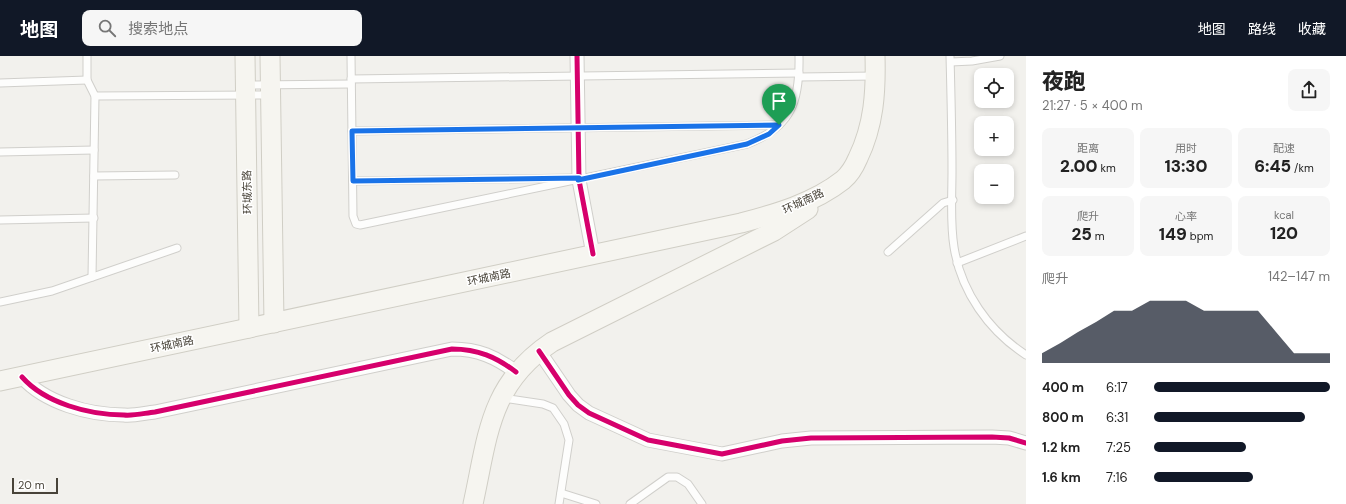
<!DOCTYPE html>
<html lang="zh">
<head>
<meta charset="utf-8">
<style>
  :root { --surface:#fff; --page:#f6f6f6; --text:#222; --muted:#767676; --accent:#111827 }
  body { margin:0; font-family:"DM Sans","Noto Sans SC",sans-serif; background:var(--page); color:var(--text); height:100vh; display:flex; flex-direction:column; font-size:15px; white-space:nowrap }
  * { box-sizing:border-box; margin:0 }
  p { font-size:13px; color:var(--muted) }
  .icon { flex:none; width:22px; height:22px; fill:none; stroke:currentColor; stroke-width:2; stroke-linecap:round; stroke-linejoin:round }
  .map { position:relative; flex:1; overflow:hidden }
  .panel { display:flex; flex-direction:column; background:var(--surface); width:320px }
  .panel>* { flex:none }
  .buttons { position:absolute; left:974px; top:12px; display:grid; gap:8px }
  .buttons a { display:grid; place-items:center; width:40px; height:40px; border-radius:8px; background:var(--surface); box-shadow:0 2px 6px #0003; font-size:20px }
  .scale { position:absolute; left:12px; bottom:10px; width:46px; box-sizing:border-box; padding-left:4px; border:2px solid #484339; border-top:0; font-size:11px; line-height:14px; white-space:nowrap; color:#484339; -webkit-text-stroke:3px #fff; paint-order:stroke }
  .pin { position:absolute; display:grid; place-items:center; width:34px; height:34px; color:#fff; margin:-41px -17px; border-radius:50% 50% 50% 0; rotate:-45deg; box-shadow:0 0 4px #0007 }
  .pin .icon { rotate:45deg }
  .round { display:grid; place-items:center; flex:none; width:42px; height:42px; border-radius:8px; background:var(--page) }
  .head { display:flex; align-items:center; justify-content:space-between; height:68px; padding:0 16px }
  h1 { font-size:22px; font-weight:800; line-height:30px }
  .stats { display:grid; grid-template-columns:repeat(3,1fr); gap:6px; height:68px; padding:4px 16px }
  .stats div { display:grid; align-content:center; border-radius:8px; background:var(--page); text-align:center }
  .stats b { font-size:17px; font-weight:800 }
  .stats small { font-size:11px; font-weight:400 }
  .stats p { font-size:11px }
  .chart { height:112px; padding:8px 16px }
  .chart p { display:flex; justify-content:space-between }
  .chart svg { width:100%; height:72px; margin-top:4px; fill:var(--accent); opacity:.7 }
  ul { padding:0 16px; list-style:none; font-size:13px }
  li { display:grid; grid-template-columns:64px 48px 1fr; align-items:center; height:30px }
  li i { height:10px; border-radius:5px; background:var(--accent) }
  header { display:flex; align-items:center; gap:24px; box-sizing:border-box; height:56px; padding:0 20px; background:var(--accent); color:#fff }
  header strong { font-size:19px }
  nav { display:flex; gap:22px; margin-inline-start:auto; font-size:14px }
  .search { width:280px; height:36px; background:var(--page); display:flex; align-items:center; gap:10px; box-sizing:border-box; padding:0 14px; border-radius:8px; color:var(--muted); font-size:15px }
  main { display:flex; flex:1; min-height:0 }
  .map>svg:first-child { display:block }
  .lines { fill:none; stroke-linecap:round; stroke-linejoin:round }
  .lane-casing { stroke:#d0cfcb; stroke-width:9 }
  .street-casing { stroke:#d0cfcb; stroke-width:15 }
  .secondary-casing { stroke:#d0cec5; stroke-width:21 }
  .lane { stroke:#fdfdfc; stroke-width:7 }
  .street { stroke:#fdfdfc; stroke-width:13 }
  .secondary { stroke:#f6f5f0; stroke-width:19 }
  .cycleway-casing { stroke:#fff; stroke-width:8 }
  .cycleway { stroke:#d6006c; stroke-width:5 }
  .route-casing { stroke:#fff; stroke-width:8 }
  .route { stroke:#1a73e8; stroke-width:5 }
  .labels { text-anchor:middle; stroke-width:3; stroke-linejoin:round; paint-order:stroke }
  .street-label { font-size:11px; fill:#484339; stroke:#fff }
</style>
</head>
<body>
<header>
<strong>地图</strong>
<div class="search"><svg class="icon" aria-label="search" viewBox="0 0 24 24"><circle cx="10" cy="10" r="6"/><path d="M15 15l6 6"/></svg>搜索地点</div>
<nav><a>地图</a><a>路线</a><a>收藏</a></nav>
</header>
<main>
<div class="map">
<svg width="1026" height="448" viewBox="0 0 1026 448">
  <rect width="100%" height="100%" fill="#f2f1ed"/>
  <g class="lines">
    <defs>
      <g id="lane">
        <path d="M87,0V24L95,40L92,221"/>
        <path d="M351,0L353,160L356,168L360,169L747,88C792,71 800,45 799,0"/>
        <path d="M950,0C951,38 952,77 952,115C952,140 950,167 954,191C961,236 989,275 1026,299"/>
        <path d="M951,6L972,5L1000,0"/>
        <path d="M799,21L875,20"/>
        <path d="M351,23L799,17"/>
        <path d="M0,27L87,24"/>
        <path d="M246,29L351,28"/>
        <path d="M95,40L271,39"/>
        <path d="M352,75L779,69"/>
        <path d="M0,96L94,94"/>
        <path d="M94,120L175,119"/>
        <path d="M353,125L573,122"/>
        <path d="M0,164L94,162"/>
        <path d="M888,196L943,147L953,144"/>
        <path d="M957,207L1026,180"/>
        <path d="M0,246L52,235L177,192"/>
        <path d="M503,342L543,348L553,352L564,368L569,384L559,448"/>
        <path d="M561,437L596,448"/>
        <path d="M630,448L668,421H677L688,428L702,448"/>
      </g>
      <g id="street">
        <path d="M577,0L579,124L593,198"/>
        <path d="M539,295L569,339L578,349L589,357L648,384L722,398L782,385L811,382L992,381L1009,382L1026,387"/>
        <path d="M22,321C45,347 89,359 124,359C134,360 145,357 155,356L452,293C478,293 496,301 516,316"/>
      </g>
      <g id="secondary">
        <path d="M245,0L249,272"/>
        <path d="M270,0L274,267"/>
        <path d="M0,325L741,167C775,158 814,147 843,124C849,119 855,109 858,102C874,69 876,36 875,0"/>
        <path d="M473,448C488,380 489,328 552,286L774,175L808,153"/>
      </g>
    </defs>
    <use href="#lane" class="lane-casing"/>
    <use href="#street" class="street-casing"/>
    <use href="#secondary" class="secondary-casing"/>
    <use href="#lane" class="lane"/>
    <use href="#street" class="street"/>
    <use href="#secondary" class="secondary"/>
    <defs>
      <g id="cycleway">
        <path d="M577,0L579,124L593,198"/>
        <path d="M539,295L569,339L578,349L589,357L648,384L722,398L782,385L811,382L992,381L1009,382L1026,387"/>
        <path d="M22,321C45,347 89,359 124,359C134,360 145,357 155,356L452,293C478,293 496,301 516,316"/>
      </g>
    </defs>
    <use href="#cycleway" class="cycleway-casing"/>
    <use href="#cycleway" class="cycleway"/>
  </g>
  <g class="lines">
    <defs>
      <path id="route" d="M779,69L769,78L747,88L578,124L579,122L353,125L352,75Z"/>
    </defs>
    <use href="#route" class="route-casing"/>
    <use href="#route" class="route"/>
  </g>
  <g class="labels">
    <g class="street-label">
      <text transform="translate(247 136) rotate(-91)" y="4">环城东路</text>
      <text transform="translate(803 145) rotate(-25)" y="4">环城南路</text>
      <text transform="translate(489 221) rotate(-12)" y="4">环城南路</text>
      <text transform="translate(172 288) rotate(-12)" y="4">环城南路</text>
    </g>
  </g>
</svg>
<div class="buttons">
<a><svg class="icon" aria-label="locate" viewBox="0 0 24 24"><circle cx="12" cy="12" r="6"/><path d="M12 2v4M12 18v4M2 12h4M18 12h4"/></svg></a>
<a>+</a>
<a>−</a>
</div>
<div class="scale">20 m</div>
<div class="pin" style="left:779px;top:69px;background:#1e9e55"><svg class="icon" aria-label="arrive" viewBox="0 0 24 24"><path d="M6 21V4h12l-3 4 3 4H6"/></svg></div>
</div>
<section class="panel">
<div class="head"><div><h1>夜跑</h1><p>21:27 · 5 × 400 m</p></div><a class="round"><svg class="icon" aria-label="share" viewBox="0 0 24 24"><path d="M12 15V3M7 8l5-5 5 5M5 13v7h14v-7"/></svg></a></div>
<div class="stats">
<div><p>距离</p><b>2.00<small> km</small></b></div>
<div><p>用时</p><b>13:30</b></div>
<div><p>配速</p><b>6:45<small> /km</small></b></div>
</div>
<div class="stats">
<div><p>爬升</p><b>25<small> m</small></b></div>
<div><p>心率</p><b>149<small> bpm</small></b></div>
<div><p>kcal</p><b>120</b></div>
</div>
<div class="chart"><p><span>爬升</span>142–147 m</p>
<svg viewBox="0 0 160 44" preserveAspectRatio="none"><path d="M0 44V38L10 32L20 25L30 19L40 12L50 12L60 6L70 6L80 6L90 12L100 12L110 12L120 12L130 25L140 38L150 38L160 38V44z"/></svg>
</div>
<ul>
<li><b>400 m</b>6:17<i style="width:100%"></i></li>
<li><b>800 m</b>6:31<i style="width:86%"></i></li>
<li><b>1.2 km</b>7:25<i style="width:52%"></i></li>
<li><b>1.6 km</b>7:16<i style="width:56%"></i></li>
</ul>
</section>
</main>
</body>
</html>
